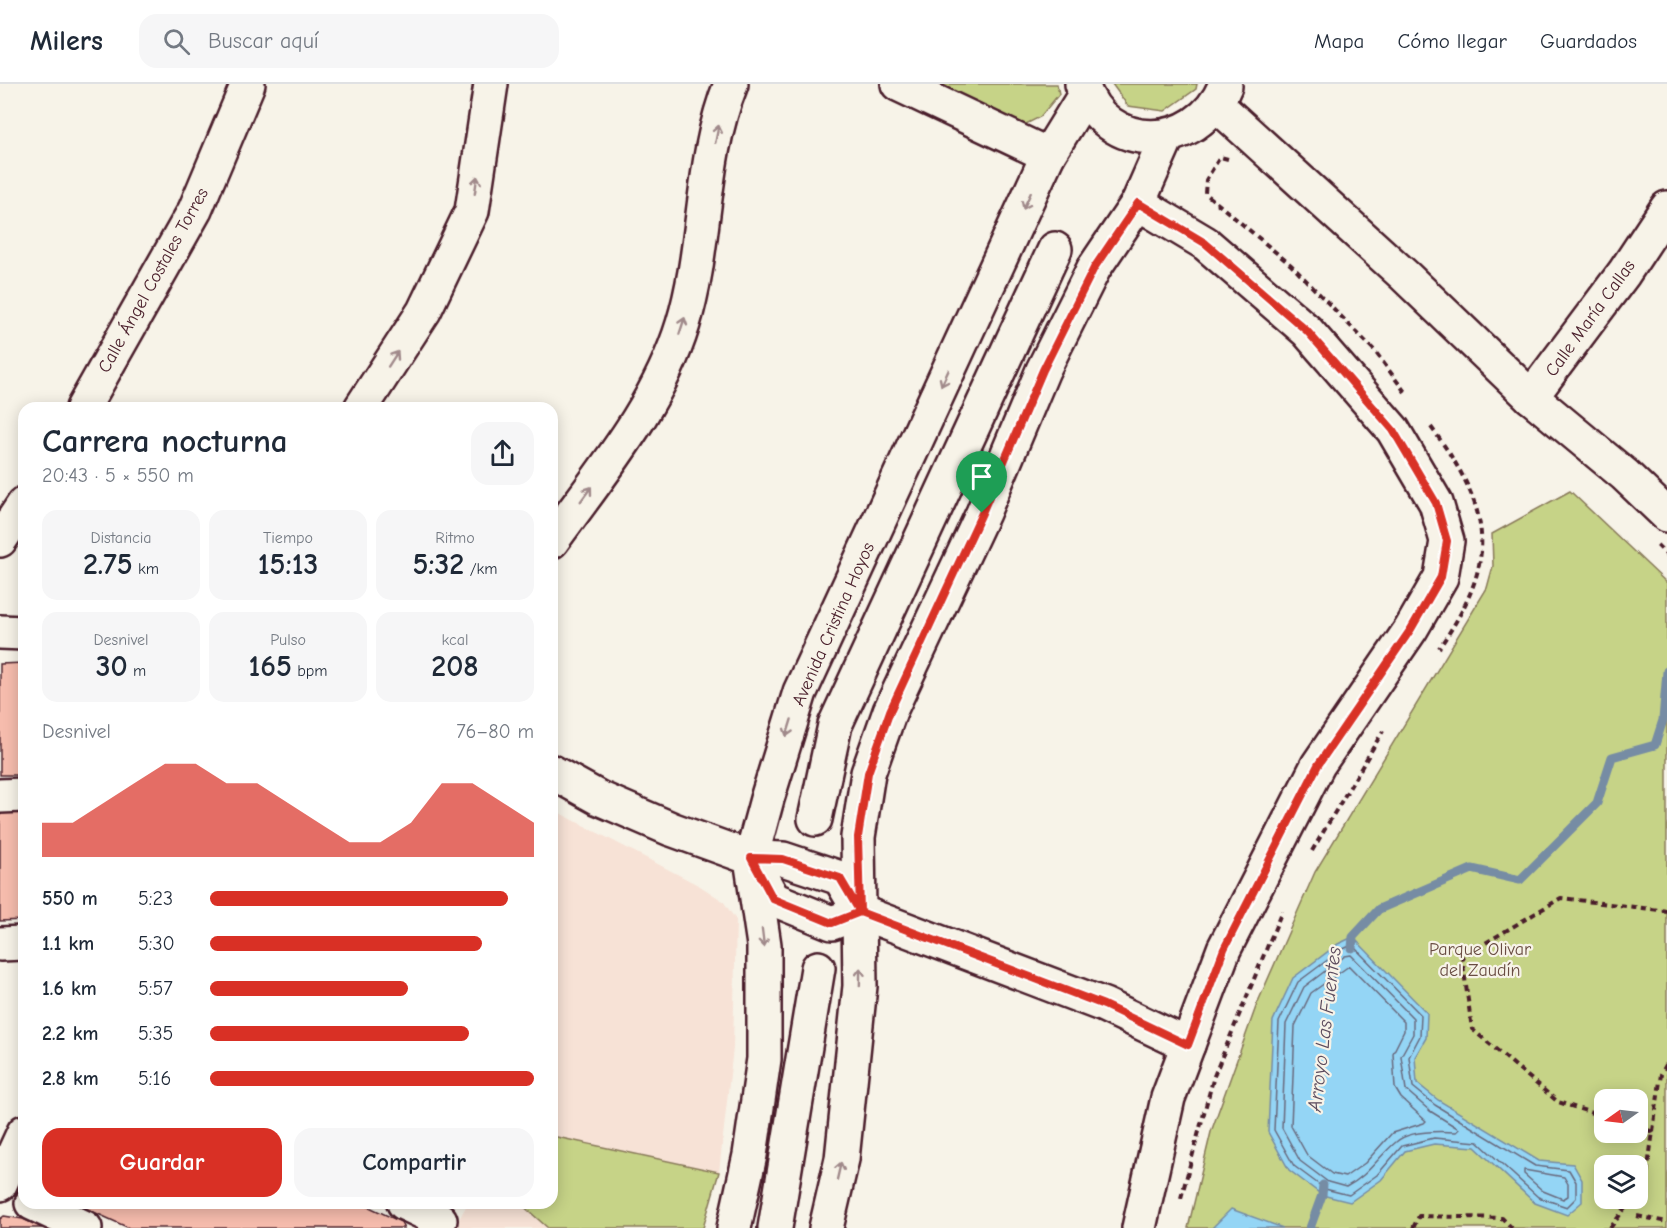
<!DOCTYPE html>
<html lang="es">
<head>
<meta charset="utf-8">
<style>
  :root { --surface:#fff; --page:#f6f6f7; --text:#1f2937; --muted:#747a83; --line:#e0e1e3; --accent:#d93025 }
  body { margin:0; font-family:"Comic Neue",sans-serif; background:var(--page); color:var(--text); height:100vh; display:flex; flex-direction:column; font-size:22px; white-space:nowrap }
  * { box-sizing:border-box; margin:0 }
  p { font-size:20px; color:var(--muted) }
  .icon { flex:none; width:33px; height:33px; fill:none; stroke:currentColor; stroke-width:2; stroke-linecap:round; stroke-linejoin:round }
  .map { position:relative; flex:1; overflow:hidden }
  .drawer { position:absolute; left:18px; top:318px; width:540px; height:807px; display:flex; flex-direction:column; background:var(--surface); border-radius:18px; box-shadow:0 3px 15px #0003 }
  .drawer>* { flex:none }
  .needle { width:39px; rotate:256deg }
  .tools { position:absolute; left:1594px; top:1005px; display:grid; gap:12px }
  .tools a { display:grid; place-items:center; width:54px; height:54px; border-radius:12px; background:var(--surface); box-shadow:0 3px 15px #0003; font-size:30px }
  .pin { position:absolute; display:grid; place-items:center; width:51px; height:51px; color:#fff; margin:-62px -26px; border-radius:50% 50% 50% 0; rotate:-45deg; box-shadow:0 0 6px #0007 }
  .pin .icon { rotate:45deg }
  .round { display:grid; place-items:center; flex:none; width:63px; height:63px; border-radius:18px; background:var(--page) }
  .head { display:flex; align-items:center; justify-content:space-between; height:102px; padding:0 24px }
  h1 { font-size:33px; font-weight:700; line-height:45px }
  .metrics { display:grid; grid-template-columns:repeat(3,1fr); gap:9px; height:102px; padding:6px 24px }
  .metrics div { display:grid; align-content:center; border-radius:15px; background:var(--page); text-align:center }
  .metrics b { font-size:30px; font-weight:700 }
  .metrics small { font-size:16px; font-weight:400 }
  .metrics p { font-size:16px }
  .chart { height:168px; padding:12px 24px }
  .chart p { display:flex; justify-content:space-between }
  .chart svg { width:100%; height:108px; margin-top:6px; fill:var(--accent); opacity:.7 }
  .action { display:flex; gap:12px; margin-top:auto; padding:12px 24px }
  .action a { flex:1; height:69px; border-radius:18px; background:var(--accent); color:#fff; font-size:24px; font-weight:700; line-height:69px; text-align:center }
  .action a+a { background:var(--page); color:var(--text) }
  ul { padding:0 24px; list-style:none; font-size:20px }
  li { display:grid; grid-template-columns:96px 72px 1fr; align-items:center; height:45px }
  li i { height:15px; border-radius:8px; background:var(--accent) }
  header { display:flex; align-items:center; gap:36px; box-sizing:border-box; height:84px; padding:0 30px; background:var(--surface); border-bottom:2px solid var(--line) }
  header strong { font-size:28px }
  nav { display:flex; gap:33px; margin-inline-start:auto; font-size:21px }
  .search { width:420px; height:54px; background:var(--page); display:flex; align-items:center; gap:15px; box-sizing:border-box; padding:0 21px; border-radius:18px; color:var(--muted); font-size:22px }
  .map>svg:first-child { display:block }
  .built { fill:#f7e2d6 }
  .green { fill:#c6d387; stroke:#887959; stroke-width:1.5; fill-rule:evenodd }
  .water { fill:#94d5f5; stroke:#768ca4; stroke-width:1.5 }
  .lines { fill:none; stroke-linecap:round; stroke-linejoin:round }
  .shore { stroke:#68687c; stroke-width:1.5 }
  .stream { stroke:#768ca4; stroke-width:9 }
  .building { fill:#f6bcad; stroke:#4a1f2b; stroke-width:1.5 }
  .minor-casing { stroke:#4a1f2b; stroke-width:38 }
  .path { stroke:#4a1f2b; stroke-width:4; stroke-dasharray:6 4.5; stroke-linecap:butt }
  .minor { stroke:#f7f3e8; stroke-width:33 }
  .oneway { stroke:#a0898a }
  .route-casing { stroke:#fff; stroke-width:12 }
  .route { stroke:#d93025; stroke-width:8 }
  .labels { text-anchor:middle; stroke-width:4.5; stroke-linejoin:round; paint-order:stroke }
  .street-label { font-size:18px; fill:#4a1f2b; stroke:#f7f3e8 }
  .park-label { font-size:18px; fill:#694c42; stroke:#f7f3e8 }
  .water-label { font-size:20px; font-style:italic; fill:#5c4c5e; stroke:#f7f3e8 }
</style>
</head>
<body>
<header>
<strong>Milers</strong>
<div class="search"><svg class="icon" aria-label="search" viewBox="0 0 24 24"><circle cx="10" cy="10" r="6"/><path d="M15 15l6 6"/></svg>Buscar aquí</div>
<nav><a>Mapa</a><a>Cómo llegar</a><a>Guardados</a></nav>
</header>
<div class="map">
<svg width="1667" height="1144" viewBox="0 0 1667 1144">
  <rect width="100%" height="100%" fill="#f7f3e8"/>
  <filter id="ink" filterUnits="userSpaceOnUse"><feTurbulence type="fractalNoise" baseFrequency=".0167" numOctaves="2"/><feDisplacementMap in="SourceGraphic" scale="12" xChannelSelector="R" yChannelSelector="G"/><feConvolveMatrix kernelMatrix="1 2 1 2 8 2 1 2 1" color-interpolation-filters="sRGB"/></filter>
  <g filter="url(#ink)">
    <g class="built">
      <path d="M552,725L700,802L723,817L736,836L733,964L719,1088L552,1052Z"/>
      <path d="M468,1119H520L548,1144H454Z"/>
    </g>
    <g class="green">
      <path d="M932,0H1057L1059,10L1040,33L1022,42Z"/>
      <path d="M1112,0H1197L1196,5L1165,27L1128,22Z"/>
      <path d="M1570,407L1667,499V1144H1188L1211,1048L1257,920L1315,788L1487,504L1493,482L1492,450ZM1605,1016H1638V1048H1605ZM1605,1082H1638V1114H1605Z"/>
      <path d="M552,1052L719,1088L703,1144H548L520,1119H552Z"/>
    </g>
    <g class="water">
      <path d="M1353,853L1427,929L1426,954L1415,973L1417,999L1438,1016L1539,1077L1573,1080L1582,1096V1118L1567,1131L1535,1119L1475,1063L1434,1060L1405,1067L1381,1096L1350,1118L1322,1111L1289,1086L1268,1048L1273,937L1293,894L1338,860Z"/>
      <path d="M1231,1125L1283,1144H1212Z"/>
    </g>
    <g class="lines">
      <g class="shore">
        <path d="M1352,861L1421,931L1420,952L1409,973L1413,1003L1435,1021L1535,1082L1569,1086L1576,1098V1114L1567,1123L1538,1113L1478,1058L1434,1054L1402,1062L1377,1091L1349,1111L1325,1105L1294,1082L1274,1046L1279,938L1298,898L1341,866Z"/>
        <path d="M1351,871L1413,934V950L1401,972L1406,1006L1430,1027L1459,1045L1456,1048C1440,1047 1409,1046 1396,1058C1378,1073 1368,1092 1346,1103L1328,1098L1300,1077L1282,1044L1286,940L1304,903L1345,872Z"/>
        <path d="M1349,882L1404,938V947L1393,969L1395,1004L1401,1014L1426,1037L1424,1039L1392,1049L1365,1079L1345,1093L1332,1090L1307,1071L1291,1042L1295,942L1311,909Z"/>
        <path d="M1524,1086L1564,1093L1568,1100V1112L1563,1115L1543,1107L1524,1090Z"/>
      </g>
      <g class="stream">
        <path d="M1352,864L1353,853L1379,825L1472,785L1520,796L1597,719L1612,673L1655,661L1663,636L1667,587"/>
        <path d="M1310,1144L1322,1111L1323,1101"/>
      </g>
    </g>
    <g class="building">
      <path d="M24,579V691H0V580Z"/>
      <path d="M0,727L24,728V836L0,837Z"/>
      <path d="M74,1119H361L401,1138L404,1144H129Z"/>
      <path d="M4,1132L23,1135L43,1144H0V1135Z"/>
    </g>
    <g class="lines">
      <defs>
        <g id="minor">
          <path d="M898,0L1048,71"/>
          <path d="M1082,0C1105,71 1197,69 1225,2"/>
          <path d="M1216,20L1405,192L1531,313L1625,391L1667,431"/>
          <path d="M1138,119L1205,159L1307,247L1393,346L1436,419L1447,457L1441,493L1411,545L1318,681L1224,865L1168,1014L1139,1144"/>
          <path d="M1531,313L1624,189L1667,124"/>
          <path d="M83,324L195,126L248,0"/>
          <path d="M361,324L424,227L472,127L491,0"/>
          <path d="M0,456L24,420"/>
          <path d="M552,457C601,389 658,322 683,240C707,162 700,76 731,0"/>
          <path d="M0,548L24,549"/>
          <path d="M552,688L599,714L671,745L751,774L783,775L840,794L860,828"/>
          <path d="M0,712L24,711"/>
          <path d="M815,735L835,641L1055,165"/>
          <path d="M756,784L773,815L832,839L860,828"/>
          <path d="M860,828L1104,921L1188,961"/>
          <path d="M0,860L24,859"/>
          <path d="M0,1100L24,1048"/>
          <path d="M32,1119L85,1144"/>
          <path d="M404,1119L440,1136L435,1144"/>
          <path d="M734,1144L750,1071L764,975V861L751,774L767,715L800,608L1048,71L1085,11"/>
          <path d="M775,1144L818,884"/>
          <path d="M826,1144L842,1075L860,902L858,753L868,689L890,627L983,429L1043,286L1094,184L1138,119L1167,53"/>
        </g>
      </defs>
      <use href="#minor" class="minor-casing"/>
      <g class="path">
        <path d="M1228,75L1220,73L1206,96L1205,109L1291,181L1374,266L1405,308"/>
        <path d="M1431,343C1493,427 1500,476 1439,564"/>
        <path d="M1657,461L1667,471"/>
        <path d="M1312,767L1383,647"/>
        <path d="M1605,1033L1558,1018L1472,945L1462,873L1561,814L1667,827"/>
        <path d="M1638,1043L1654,1048"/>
        <path d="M1638,1107L1646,1097L1661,990L1667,979"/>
        <path d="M1181,1114L1214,992L1282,827"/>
        <path d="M1637,1132L1667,1138"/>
        <path d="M1413,1144L1419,1132L1502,1134L1512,1144"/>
        <path d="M1610,1144L1633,1114"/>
      </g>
      <use href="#minor" class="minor"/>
    </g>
    <defs><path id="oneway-shaft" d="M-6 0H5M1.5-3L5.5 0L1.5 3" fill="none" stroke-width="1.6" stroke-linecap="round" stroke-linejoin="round" transform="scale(1.5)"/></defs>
    <g class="oneway">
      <use href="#oneway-shaft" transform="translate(717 50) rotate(-79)"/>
      <use href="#oneway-shaft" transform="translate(476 101) rotate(-82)"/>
      <use href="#oneway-shaft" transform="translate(1027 117) rotate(115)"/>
      <use href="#oneway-shaft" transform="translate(682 242) rotate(-72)"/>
      <use href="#oneway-shaft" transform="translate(393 275) rotate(-57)"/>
      <use href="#oneway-shaft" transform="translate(945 294) rotate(115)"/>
      <use href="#oneway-shaft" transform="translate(586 410) rotate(-54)"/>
      <use href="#oneway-shaft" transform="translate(789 644) rotate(107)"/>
      <use href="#oneway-shaft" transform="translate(763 854) rotate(83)"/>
      <use href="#oneway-shaft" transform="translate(860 893) rotate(-89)"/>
      <use href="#oneway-shaft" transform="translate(839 1087) rotate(-77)"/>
    </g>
  </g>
  <g class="lines" filter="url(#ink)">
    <defs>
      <path id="route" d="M982,429L890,627L868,689L858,753L860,828L840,794L783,775L751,774L773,815L832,839L860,828L1104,921L1188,961L1224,865L1318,681L1411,545L1441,493L1447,457L1436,419L1393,346L1307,247L1205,159L1138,119L1094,184L1043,286L982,429"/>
    </defs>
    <use href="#route" class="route-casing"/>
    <use href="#route" class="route"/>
  </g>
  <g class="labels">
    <g class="street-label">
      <text transform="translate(153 196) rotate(-61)" y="6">Calle Ángel Costales Torres</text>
      <text transform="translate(1590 234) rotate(-54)" y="6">Calle María Callas</text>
      <text transform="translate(833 540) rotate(-66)" y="6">Avenida Cristina Hoyos</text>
    </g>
    <g class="park-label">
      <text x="1480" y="871">Parque Olivar<tspan x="1480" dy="21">del Zaudín</tspan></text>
    </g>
    <g class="water-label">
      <text transform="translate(1324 945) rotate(-83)" y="7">Arroyo Las Fuentes</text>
    </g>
  </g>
</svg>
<div class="tools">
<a><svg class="needle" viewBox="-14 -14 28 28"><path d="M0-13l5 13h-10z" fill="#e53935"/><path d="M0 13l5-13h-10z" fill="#747a83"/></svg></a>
<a><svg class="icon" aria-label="layers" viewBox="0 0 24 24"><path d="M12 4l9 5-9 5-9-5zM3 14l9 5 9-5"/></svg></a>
</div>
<div class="pin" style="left:982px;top:429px;background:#1e9e55"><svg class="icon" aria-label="arrive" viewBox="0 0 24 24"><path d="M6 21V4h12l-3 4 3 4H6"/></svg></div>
<section class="drawer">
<div class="head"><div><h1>Carrera nocturna</h1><p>20:43 · 5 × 550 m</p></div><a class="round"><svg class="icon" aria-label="share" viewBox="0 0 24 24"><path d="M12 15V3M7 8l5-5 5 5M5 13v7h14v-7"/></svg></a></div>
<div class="metrics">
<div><p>Distancia</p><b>2.75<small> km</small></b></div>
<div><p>Tiempo</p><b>15:13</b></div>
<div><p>Ritmo</p><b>5:32<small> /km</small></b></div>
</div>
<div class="metrics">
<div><p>Desnivel</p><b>30<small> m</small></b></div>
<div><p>Pulso</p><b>165<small> bpm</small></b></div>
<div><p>kcal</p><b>208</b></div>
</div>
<div class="chart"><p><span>Desnivel</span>76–80 m</p>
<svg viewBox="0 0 160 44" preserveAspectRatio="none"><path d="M0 44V30L10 30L20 22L30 14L40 6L50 6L60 14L70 14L80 22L90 30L100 38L110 38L120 30L130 14L140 14L150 22L160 30V44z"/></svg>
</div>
<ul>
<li><b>550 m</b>5:23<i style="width:92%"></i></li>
<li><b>1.1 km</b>5:30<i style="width:84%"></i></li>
<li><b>1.6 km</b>5:57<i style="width:61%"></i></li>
<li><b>2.2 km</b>5:35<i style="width:80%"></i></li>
<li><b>2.8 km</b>5:16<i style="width:100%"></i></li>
</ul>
<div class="action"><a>Guardar</a><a>Compartir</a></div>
</section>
</div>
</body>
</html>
